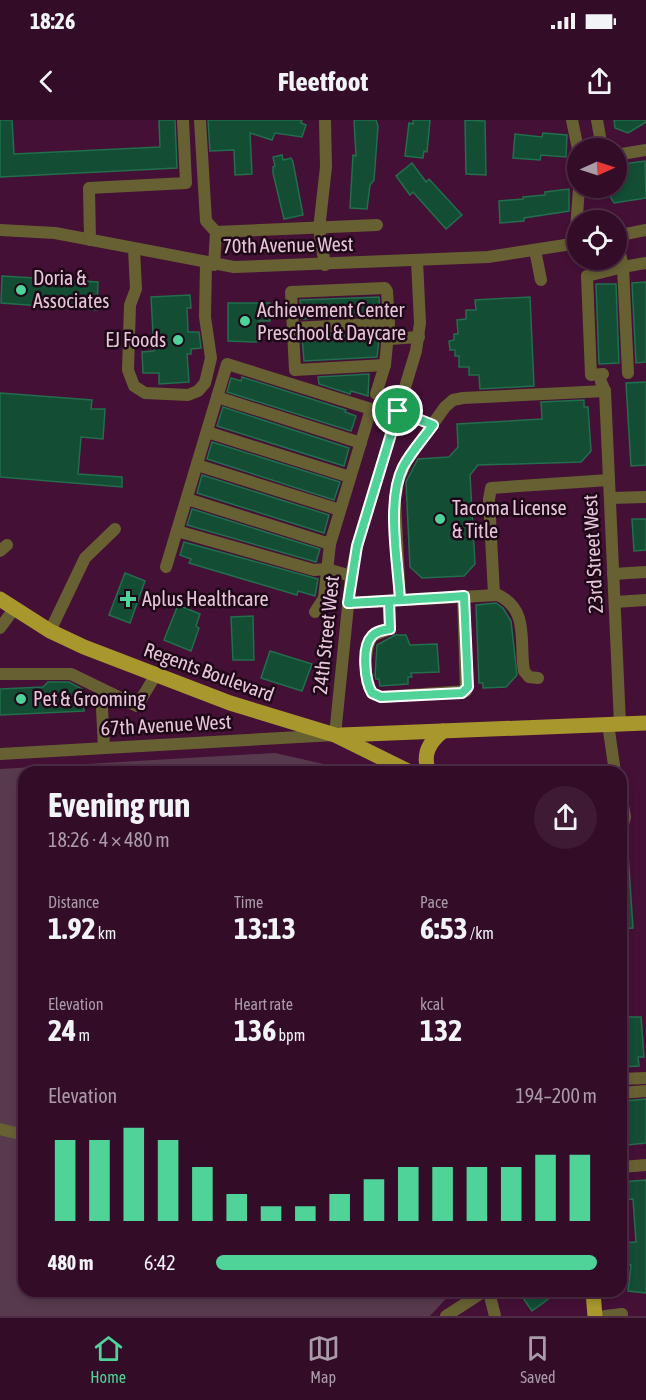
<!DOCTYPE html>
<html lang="en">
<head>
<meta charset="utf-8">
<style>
  :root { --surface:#330c28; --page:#3e1a34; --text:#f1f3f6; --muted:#a99ba8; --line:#4e2c45; --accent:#4fd399 }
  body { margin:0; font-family:"Asap Condensed",sans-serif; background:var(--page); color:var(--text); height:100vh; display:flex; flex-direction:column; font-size:22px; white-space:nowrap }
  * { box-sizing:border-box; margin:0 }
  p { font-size:20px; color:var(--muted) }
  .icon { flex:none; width:33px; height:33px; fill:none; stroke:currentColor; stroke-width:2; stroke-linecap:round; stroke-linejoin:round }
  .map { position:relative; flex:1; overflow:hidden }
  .drawer { position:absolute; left:18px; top:646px; width:609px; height:531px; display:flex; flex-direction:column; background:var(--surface); border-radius:18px; box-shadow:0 3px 9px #0003,0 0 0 2px var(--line) }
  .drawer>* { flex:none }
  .needle { width:39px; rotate:87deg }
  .buttons { position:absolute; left:567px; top:18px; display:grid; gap:12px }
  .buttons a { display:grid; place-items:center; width:60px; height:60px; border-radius:50%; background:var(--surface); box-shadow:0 3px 9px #0003,0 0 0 2px var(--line); font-size:30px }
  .pin { position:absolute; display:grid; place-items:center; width:51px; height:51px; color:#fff; margin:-26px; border:3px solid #fff; border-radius:50%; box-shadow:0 2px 6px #0007 }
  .round { display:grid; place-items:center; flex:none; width:63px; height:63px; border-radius:32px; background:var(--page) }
  .head { display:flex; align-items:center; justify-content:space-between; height:102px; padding:0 30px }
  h1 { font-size:33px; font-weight:700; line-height:45px }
  .figures { display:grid; grid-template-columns:repeat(3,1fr); gap:9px; height:102px; padding:6px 30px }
  .figures div { display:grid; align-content:center }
  .figures b { font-size:30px; font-weight:700 }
  .figures small { font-size:16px; font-weight:400 }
  .figures p { font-size:16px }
  .chart { height:168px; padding:12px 30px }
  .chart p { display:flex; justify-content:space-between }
  .chart svg { width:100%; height:108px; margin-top:6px; stroke:var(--accent); stroke-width:6 }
  ul { padding:0 30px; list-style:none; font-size:20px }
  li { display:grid; grid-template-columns:96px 72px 1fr; align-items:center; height:45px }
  li i { height:15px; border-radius:8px; background:var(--accent) }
  .status { display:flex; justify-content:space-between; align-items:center; height:42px; padding:0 30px; background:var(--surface); direction:ltr }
  .status svg { height:16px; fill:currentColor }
  header { display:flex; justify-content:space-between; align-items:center; height:78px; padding:0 30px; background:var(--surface); font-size:27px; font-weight:700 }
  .menu { display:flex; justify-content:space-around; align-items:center; height:84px; border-top:2px solid var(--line); background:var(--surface); font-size:16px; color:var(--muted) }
  .menu a { display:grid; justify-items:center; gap:3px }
  .menu .active { color:var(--accent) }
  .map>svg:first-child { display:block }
  .green { fill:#583a4e }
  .building { fill:#124d34; stroke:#226e4d; stroke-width:1.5 }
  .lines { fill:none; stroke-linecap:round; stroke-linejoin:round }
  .minor { stroke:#676033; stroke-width:12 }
  .major { stroke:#a7972d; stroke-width:15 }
  .route-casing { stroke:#fff; stroke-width:12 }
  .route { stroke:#4fd399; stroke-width:8 }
  .poi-dot { fill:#4fd399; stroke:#1e0817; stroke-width:2 }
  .labels { text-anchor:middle; stroke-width:5; stroke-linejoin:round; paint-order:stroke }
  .street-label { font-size:20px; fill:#e7c6da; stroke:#1e0817 }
  .poi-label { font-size:20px; fill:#e7c6da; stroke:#1e0817; text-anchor:start }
</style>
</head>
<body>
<div class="status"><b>18:26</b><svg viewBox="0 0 49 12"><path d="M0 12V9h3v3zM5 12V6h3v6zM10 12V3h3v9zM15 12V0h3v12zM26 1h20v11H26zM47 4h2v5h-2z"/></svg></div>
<header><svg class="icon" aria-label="back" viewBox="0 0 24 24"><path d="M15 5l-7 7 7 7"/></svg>Fleetfoot<svg class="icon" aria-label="share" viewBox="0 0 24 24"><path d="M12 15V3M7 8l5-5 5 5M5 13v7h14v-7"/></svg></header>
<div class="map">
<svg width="646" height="1196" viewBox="0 0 646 1196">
  <rect width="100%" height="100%" fill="#441036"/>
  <path class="green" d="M275,633L359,652H24V1172H452L430,1196H0V649Z"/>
  <g class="building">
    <path d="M0,0H12L14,34L160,27L159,0H175L177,48L0,57Z"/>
    <path d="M208,0H302L301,3L306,5L302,17L275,13L272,20L250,13L252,54L235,55L234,30L210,31Z"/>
    <path d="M354,0H376L378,6L374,60L370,65L367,89L350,88L353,35L356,36Z"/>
    <path d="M413,0H430L427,32L424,31L423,38L405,36L409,3L413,4Z"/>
    <path d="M465,0L485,1L486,55L466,54Z"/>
    <path d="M614,0H646V2L628,13L615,8Z"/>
    <path d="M543,13L567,15L566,37L541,35L540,40L513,38L515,14L542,17Z"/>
    <path d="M282,35L283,40L291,38L293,42L303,95L284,99L273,53V47L275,46L273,37Z"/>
    <path d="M645,41L646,78L614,83L605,68H616V45Z"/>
    <path d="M412,43L426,62L429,59L462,95L446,109L413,72L410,75L396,56Z"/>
    <path d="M569,69V91L524,98V101L500,103L499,81L523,79V77L545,75V72Z"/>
    <path d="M2,156L98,162L97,190L1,183Z"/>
    <path d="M646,162V242L636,243L632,163Z"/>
    <path d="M596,164H616L619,243L599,244Z"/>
    <path d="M190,175L191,188H187L188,212H199L201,228L191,229V234H187L189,262L159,264V253H143L142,232L154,231L151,177Z"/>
    <path d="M379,177L380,195L301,199L300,180Z"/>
    <path d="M530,177L534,266L480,269L479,255H469V247H459V236H455V230H450L449,221L454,220V214H458L457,200L466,199V190H476L475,180Z"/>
    <path d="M228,183H270V201H259V222L228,221Z"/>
    <path d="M380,212L377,237L304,241L302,216Z"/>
    <path d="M369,254L368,276L351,271L350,274L319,264L318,257Z"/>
    <path d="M242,257L346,290L345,292L356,296L351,311L227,272L231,258L241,261Z"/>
    <path d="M646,262V345L631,346L626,263Z"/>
    <path d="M0,273L92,280L91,289H105L103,319L81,317L78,354L122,357V367L0,357Z"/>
    <path d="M584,280V287H588L591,331L581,342L478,345L470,355L475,444L464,456L422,458L410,447L406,362L418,339L449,337L458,327L457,304L542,299L541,282Z"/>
    <path d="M223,287L349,328L344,346L217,306Z"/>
    <path d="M212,322L340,362L334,380L207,339Z"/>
    <path d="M202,355L329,395L324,413L197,373Z"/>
    <path d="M192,389L320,429L316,442L187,405Z"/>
    <path d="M632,399H646V430L634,431Z"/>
    <path d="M184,422L318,459L315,476L298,471L297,475L189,443L191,439L180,435Z"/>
    <path d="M125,453L145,461L130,503L109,495Z"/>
    <path d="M496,483L503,488L511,501L517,555L506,567L483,568V563H479L476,485Z"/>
    <path d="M178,485L200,494L196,506L199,508L191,531L164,520Z"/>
    <path d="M253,496L254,540H233L231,497Z"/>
    <path d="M395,515H406L410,525L437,524L439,552L411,553L412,557H408V564L380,566L379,559H376L375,556L377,525Z"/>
    <path d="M270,531L312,544L302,571L261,558Z"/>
    <path d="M48,562H69L82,569L84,591L0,595V569L43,567Z"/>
    <path d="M621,733H628L633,808L621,809Z"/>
    <path d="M628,897H641L644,937H638L639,946L621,947V901L628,900Z"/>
    <path d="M646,979V1023L627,1025L624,981Z"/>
    <path d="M646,1060V1173L628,1171L631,1145H621V1123L636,1122L633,1079L621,1080V1062Z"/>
    <path d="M532,1172H558L532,1191L523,1178Z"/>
  </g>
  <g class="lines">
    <g class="minor">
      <path d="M200,0L206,101L216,112L377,105"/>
      <path d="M572,0L578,29"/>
      <path d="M597,0L602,28"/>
      <path d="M616,35L646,30"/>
      <path d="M0,110L55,113L234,147L488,137L578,123"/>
      <path d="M616,116L623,147L646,143"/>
      <path d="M616,116L646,110"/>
      <path d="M90,120L89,68L186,63L183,0"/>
      <path d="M575,123L579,68"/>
      <path d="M134,129L136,169L130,185L128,250L134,266L145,273L188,275L198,271L205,263L211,238L205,197L206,144"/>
      <path d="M535,130L541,160"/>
      <path d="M214,145L216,112"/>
      <path d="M325,145L319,109L326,47L325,0"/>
      <path d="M293,208L389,203L385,245L376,274"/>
      <path d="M389,219L419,217"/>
      <path d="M385,245L295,250L291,172L385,168L387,171L389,203"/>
      <path d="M603,254L591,255L587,156L623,147L628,253"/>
      <path d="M601,262L605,271L620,604"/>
      <path d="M217,277L361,323"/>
      <path d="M398,291L433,305"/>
      <path d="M207,312L350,357"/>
      <path d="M197,345L340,390"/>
      <path d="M610,378L646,377"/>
      <path d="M187,379L330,424"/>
      <path d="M177,411L314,450L327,449L351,456"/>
      <path d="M0,431L7,425"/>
      <path d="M166,447L227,244L371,289L330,424L324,478L315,492"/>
      <path d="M613,454L646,452"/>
      <path d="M494,474L489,379L491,368L609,360"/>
      <path d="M400,480L395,381L398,361L407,340L445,287L453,280L463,278L605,271"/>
      <path d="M389,481L390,509L372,516C364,531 363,560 373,574L381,577L466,571L463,476"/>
      <path d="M615,482L646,480"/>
      <path d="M348,483L498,475C530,490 519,523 524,551L529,557L538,558"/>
      <path d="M0,508L14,489"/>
      <path d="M50,511L85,438L115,409"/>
      <path d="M0,554H71L137,586L155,556"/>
      <path d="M101,569L104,628"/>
      <path d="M608,604L615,652"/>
      <path d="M0,634L335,615L351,456L357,426L416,231L420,203L417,141"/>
      <path d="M621,674L625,697L621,711"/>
      <path d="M621,959L646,958"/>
      <path d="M621,973L646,971"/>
      <path d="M0,1009L24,1015"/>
      <path d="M621,1047L646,1045"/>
      <path d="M489,1172L495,1196"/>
      <path d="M446,1196L483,1172"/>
      <path d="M605,1196L622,1194"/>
    </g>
    <g class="major">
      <path d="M0,479L50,511L84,527L230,583L335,615L410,652"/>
      <path d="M341,615L646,603"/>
      <path d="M429,652C422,635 429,622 443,611"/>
      <path d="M593,1172L595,1196"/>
    </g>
  </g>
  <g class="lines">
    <defs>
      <path id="route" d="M398,291L433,305C423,319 411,332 403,347C386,381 398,442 400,480L389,481L390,509C384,510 376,511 372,516C361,527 365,561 372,573L381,577L462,573L468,567L464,476C425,479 386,481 348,483L357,426L398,291"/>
    </defs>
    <use href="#route" class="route-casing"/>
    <use href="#route" class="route"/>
  </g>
  <g class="poi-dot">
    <circle cx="21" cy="170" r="6"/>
    <circle cx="245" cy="201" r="6"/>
    <circle cx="178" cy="220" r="6"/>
    <circle cx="440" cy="399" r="6"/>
    <path d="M125 470h6v6h6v6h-6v6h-6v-6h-6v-6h6z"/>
    <circle cx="21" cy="579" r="6"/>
  </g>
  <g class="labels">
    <g class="street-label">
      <text transform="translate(288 125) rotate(-1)" y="7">70th Avenue West</text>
      <text transform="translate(593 434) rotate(-93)" y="7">23rd Street West</text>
      <text transform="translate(326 515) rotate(-84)" y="7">24th Street West</text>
      <text transform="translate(209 552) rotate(20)" y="7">Regents Boulevard</text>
      <text transform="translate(166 605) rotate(-3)" y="7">67th Avenue West</text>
    </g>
    <g class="poi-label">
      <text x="33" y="165">Doria &amp;<tspan x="33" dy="23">Associates</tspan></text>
      <text x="257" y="197">Achievement Center<tspan x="257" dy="23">Preschool &amp; Daycare</tspan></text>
      <text x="166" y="227" text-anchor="end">EJ Foods</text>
      <text x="452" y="395">Tacoma License<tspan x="452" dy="23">&amp; Title</tspan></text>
      <text x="142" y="486">Aplus Healthcare</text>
      <text x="33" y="586">Pet &amp; Grooming</text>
    </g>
  </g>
</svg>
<div class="buttons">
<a><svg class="needle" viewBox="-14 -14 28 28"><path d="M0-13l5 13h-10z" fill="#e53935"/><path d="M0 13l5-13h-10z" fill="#a99ba8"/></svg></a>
<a><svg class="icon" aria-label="locate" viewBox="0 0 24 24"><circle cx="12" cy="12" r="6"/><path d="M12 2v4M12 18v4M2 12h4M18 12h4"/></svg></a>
</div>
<div class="pin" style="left:398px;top:291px;background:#1e9e55"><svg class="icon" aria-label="arrive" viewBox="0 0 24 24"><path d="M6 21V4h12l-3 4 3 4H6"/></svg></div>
<section class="drawer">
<div class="head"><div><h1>Evening run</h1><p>18:26 · 4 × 480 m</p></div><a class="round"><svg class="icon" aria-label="share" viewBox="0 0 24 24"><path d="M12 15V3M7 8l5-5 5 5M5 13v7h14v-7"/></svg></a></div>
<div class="figures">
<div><p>Distance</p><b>1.92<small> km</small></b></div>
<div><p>Time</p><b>13:13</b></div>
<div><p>Pace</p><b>6:53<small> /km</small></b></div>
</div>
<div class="figures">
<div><p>Elevation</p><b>24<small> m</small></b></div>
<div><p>Heart rate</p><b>136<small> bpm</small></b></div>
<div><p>kcal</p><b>132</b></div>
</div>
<div class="chart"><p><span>Elevation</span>194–200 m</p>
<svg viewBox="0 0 160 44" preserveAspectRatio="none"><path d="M5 44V11M15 44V11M25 44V6M35 44V11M45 44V22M55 44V33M65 44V38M75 44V38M85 44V33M95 44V27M105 44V22M115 44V22M125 44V22M135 44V22M145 44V17M155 44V17"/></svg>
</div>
<ul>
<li><b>480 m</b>6:42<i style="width:100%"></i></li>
</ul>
</section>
</div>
<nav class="menu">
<a class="active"><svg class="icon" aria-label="home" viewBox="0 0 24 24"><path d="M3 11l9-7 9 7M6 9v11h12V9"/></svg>Home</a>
<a><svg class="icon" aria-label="map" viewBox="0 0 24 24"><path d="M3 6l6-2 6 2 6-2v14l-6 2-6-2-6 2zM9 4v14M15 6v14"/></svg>Map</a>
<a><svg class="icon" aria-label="saved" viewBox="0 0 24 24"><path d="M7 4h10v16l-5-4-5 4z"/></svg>Saved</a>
</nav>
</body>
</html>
